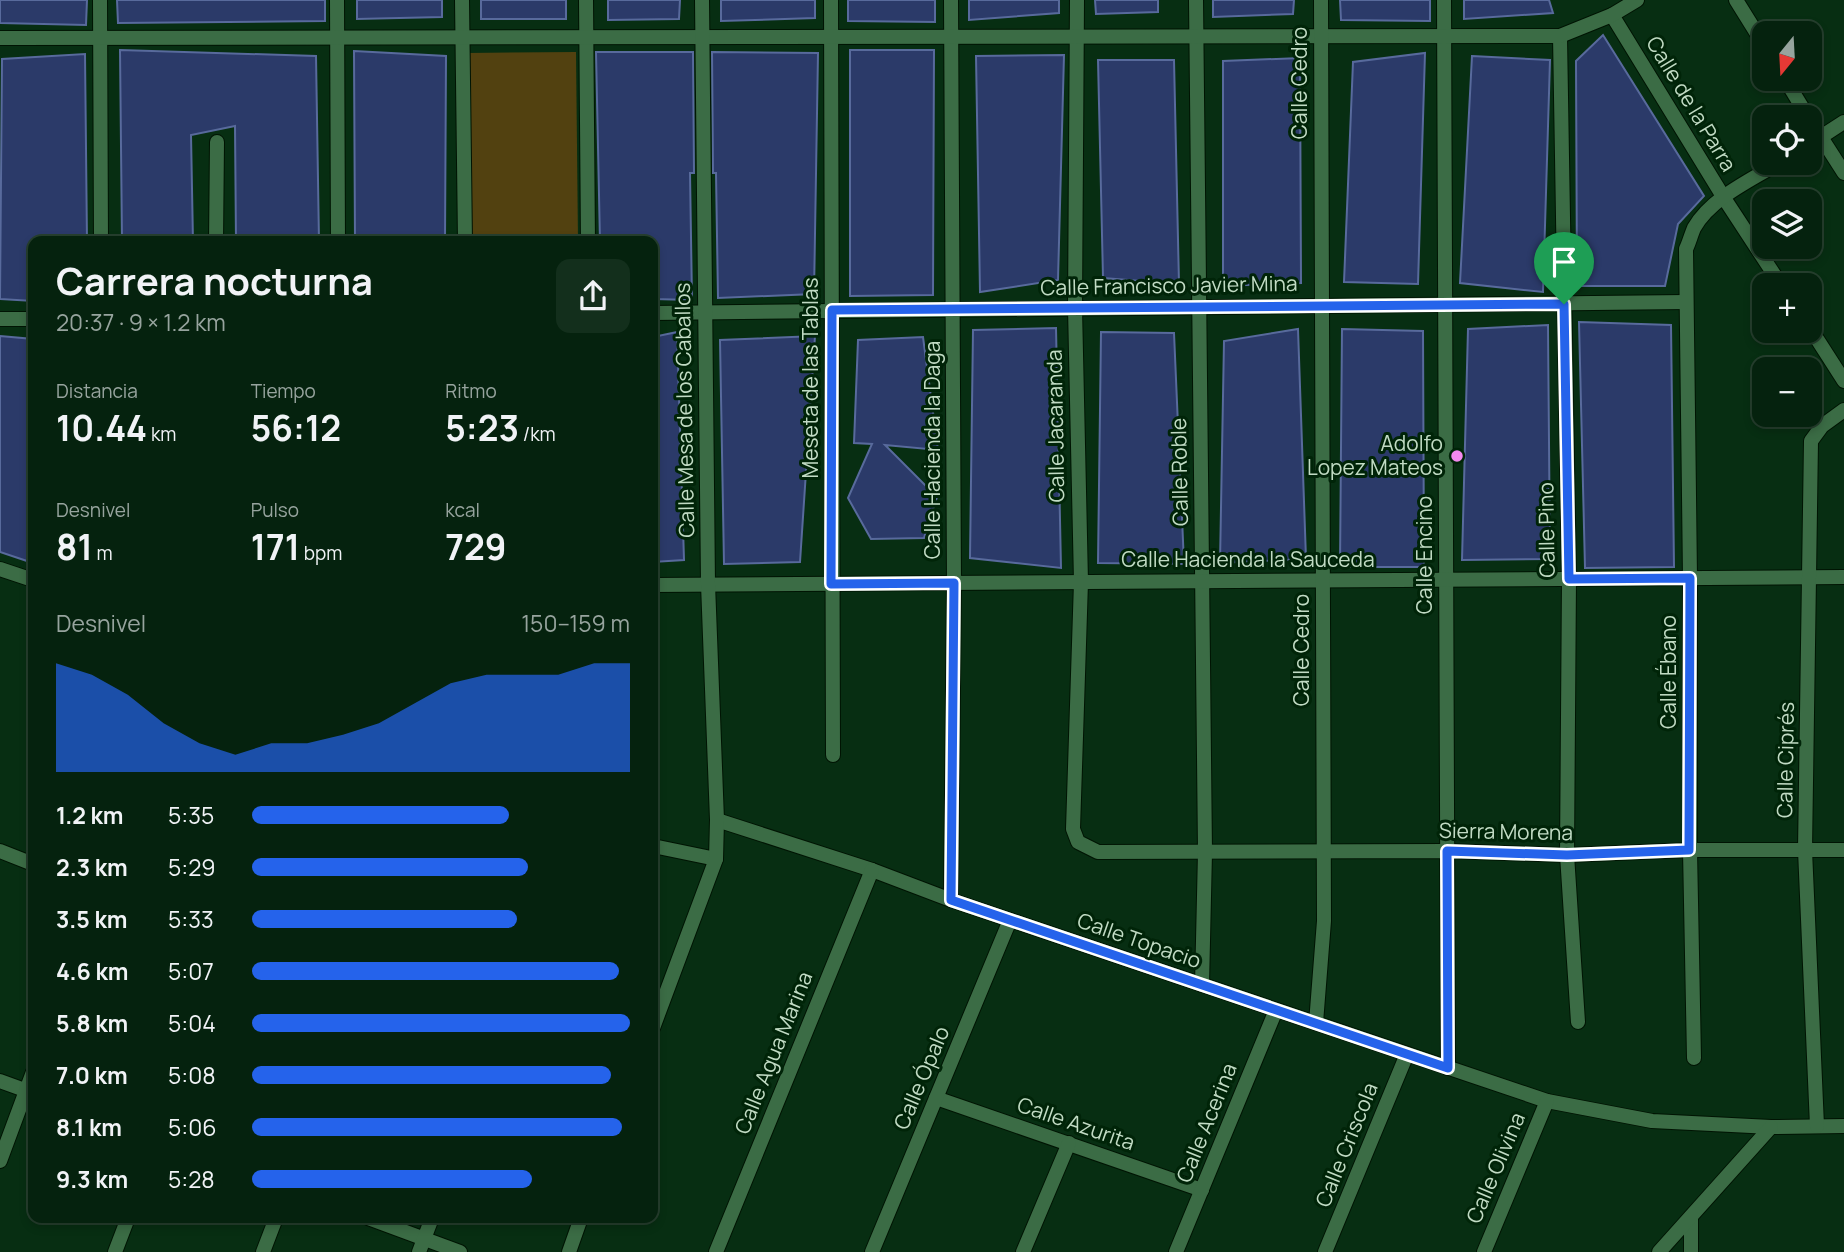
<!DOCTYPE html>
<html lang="es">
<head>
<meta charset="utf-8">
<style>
  :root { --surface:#05220e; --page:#132f1c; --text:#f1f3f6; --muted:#97a49e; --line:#263f2e; --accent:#2563eb }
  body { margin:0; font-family:Manrope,sans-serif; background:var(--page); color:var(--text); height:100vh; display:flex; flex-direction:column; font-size:26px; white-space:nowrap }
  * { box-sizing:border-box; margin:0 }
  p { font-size:23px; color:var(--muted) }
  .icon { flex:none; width:38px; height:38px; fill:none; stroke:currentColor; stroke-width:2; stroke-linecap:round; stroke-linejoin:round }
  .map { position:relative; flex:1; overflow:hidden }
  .drawer { position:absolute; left:28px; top:236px; width:630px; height:987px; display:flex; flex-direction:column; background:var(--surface); border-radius:14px; box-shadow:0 4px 10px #0003,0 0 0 2px var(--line) }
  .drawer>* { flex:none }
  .needle { width:46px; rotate:198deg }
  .tools { position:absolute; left:1752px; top:21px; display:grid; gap:14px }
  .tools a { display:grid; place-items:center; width:70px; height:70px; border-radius:14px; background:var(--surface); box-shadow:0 4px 10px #0003,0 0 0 2px var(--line); font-size:35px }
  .pin { position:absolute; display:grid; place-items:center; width:60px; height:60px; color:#fff; margin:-72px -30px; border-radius:50% 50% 50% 0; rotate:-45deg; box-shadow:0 0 7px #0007 }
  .pin .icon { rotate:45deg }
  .round { display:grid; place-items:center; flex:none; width:74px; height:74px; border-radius:14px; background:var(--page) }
  .summary { display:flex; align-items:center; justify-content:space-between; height:119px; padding:0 28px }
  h1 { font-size:38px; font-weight:700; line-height:52px }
  .stats { display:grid; grid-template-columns:repeat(3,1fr); gap:10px; height:119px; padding:7px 28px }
  .stats div { display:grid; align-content:center }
  .stats b { font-size:35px; font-weight:700 }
  .stats small { font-size:19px; font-weight:400 }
  .stats p { font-size:19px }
  .chart { height:196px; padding:14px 28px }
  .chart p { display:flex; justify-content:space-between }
  .chart svg { width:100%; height:126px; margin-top:7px; fill:var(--accent); opacity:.7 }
  ul { padding:0 28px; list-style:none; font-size:23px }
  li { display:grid; grid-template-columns:112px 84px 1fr; align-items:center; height:52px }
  li i { height:18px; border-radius:9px; background:var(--accent) }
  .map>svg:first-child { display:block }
  .green { fill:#524110 }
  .building { fill:#2b3a69; stroke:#586a9c; stroke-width:2 }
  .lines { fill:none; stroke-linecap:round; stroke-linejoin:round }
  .street-casing { stroke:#001403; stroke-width:16 }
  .street { stroke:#3b6c45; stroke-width:14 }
  .route-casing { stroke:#fff; stroke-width:14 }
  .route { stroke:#2563eb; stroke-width:9 }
  .poi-dot { fill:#f489ef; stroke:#002408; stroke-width:2.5 }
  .labels { text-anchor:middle; stroke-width:6; stroke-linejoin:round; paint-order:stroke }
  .street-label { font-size:21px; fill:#c1dbc4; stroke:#002408 }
  .poi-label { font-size:21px; fill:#c1dbc4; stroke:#002408; text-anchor:end }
</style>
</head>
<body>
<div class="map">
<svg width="1844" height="1252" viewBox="0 0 1844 1252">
  <rect width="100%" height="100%" fill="#072e12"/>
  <path class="green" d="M576,52L578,241H469L467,53Z"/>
  <g class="building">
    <path d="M0,0H87L86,25L0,23Z"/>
    <path d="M117,0H325V21L118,23Z"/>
    <path d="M357,0H442V17L357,19Z"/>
    <rect x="481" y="0" width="85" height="19"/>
    <path d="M608,0H680L679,19L608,20Z"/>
    <path d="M721,0H815V18L721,21Z"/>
    <path d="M848,0H935V22L848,21Z"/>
    <path d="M969,0H1059V13L969,20Z"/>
    <path d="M1095,0H1158V12L1096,14Z"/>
    <path d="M1213,0H1294L1293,14L1213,17Z"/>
    <path d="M1340,0H1430V21L1341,20Z"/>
    <path d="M1464,0H1549L1553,13L1464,19Z"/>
    <path d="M1603,35L1704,196L1678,224L1665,286H1577L1576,61Z"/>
    <path d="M120,50L316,56L319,242H236L235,126L191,135L193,242H122Z"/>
    <path d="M850,50H934L933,295L850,296Z"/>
    <path d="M354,51L446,56L445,242H355Z"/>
    <path d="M596,52H693L694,173H690L692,300L653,299V242H600Z"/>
    <path d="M712,52L818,53L814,294L718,298L716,173H713Z"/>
    <path d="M1425,53L1418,284L1344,282L1353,62Z"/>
    <path d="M85,54L87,242H33V301L0,299L2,59Z"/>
    <path d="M1064,55L1058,280L980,292L976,56Z"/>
    <path d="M1472,56L1550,60L1543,292L1460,283Z"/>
    <path d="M1300,58L1301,283L1223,286V61Z"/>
    <path d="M1098,60H1174L1179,284L1103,278Z"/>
    <path d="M1579,322L1671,325L1674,567L1585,568Z"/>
    <path d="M1548,325L1550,559L1462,560L1468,329Z"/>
    <path d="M1056,328L1061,568L970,558L973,330Z"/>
    <path d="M1298,329L1306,559L1220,563L1224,341Z"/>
    <path d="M1342,329L1423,331L1424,567H1340Z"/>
    <path d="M677,332L684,560L653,562V337Z"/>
    <path d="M1101,332L1174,333L1184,564L1098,563Z"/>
    <path d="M0,336L33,339V563L0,552Z"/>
    <path d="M815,336L800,562L724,564L720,340Z"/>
    <path d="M923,337L938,450L885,445L937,497L924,538L871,539L848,498L872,444L854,443L858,340Z"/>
  </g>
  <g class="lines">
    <defs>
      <g id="street">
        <path d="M100,0L101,242"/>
        <path d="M337,0L338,242"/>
        <path d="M462,0L465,242"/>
        <path d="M586,0L588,242"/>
        <path d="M831,0L833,755"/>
        <path d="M951,0L954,583L951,900"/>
        <path d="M1077,0L1075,308L1081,582L1073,829L1078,842L1098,852L1447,851L1567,855L1690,850H1844"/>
        <path d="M1196,0L1205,852L1202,985"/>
        <path d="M1444,0L1448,1068"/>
        <path d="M1736,0L1764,45"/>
        <path d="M1612,15L1724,198L1781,285"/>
        <path d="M1560,36L1569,579L1567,855L1578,1022"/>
        <path d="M0,38L1560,36L1612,15L1637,0"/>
        <path d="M1785,79L1808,117"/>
        <path d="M1810,120L1844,173"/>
        <path d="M1810,144L1844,122"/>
        <path d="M216,242L217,142"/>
        <path d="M653,313L1686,302"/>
        <path d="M0,319H33"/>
        <path d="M1810,328L1844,381"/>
        <path d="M0,569L33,580"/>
        <path d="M653,585L1844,577"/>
        <path d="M717,820L872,870L951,900L1547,1101L1652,1121L1771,1127L1844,1126"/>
        <path d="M653,846L716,859"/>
        <path d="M0,851L33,864"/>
        <path d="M1316,1023L1324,921L1321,0"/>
        <path d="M653,1028L716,859L717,820L708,584L702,0"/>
        <path d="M1694,1058L1690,850V578L1686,249C1689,243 1691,235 1694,228C1711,198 1751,180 1779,163"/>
        <path d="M0,1081L33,1093"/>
        <path d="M936,1098L1202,1190"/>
        <path d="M1817,1126L1805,850L1811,441L1822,426L1844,410"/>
        <path d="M0,1161L33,1072"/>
        <path d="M1691,1217V1252"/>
        <path d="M368,1218L460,1252"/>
        <path d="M115,1252L128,1218"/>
        <path d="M263,1252L276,1218"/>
        <path d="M419,1252L432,1218"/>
        <path d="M569,1252L581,1218"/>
        <path d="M716,1252L872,870"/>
        <path d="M872,1252L1010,920"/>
        <path d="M1023,1252L1069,1143"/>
        <path d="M1176,1252L1276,1010"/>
        <path d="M1325,1252L1407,1054"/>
        <path d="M1484,1252L1547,1101"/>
        <path d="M1659,1252L1771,1127"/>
      </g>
    </defs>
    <use href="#street" class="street-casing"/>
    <use href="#street" class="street"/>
  </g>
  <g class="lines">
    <defs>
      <path id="route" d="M1564,304L1569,579L1690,578L1689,850L1567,855L1447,851L1448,1068L951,900L954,583L831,584L832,310Z"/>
    </defs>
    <use href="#route" class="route-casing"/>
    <use href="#route" class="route"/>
  </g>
  <circle class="poi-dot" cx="1457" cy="456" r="7"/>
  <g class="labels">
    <g class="street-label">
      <text transform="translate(1300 83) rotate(-90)" y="7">Calle Cedro</text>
      <text transform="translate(1691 104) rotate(59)" y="7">Calle de la Parra</text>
      <text transform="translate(1169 286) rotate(-1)" y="7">Calle Francisco Javier Mina</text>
      <text transform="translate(811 378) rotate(-90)" y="7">Meseta de las Tablas</text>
      <text transform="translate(685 410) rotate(-91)" y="7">Calle Mesa de los Caballos</text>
      <text transform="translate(1056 426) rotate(-91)" y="7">Calle Jacaranda</text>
      <text transform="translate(933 450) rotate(-90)" y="7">Calle Hacienda la Daga</text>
      <text transform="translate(1180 472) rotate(-91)" y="7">Calle Roble</text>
      <text transform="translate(1547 530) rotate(-91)" y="7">Calle Pino</text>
      <text transform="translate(1425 555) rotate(-90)" y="7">Calle Encino</text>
      <text x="1248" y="567">Calle Hacienda la Sauceda</text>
      <text transform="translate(1302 650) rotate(-90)" y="7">Calle Cedro</text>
      <text transform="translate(1669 672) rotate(-90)" y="7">Calle Ébano</text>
      <text transform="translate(1786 760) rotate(-89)" y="7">Calle Ciprés</text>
      <text transform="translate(1506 832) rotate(1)" y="7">Sierra Morena</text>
      <text transform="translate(1139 941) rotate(19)" y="7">Calle Topacio</text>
      <text transform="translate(774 1053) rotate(-68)" y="7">Calle Agua Marina</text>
      <text transform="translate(922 1078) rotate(-67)" y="7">Calle Ópalo</text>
      <text transform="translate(1207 1123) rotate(-68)" y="7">Calle Acerina</text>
      <text transform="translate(1076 1124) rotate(19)" y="7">Calle Azurita</text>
      <text transform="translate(1347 1145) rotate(-68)" y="7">Calle Criscola</text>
      <text transform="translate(1496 1168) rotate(-67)" y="7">Calle Olivina</text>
    </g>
    <g class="poi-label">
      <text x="1443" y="451">Adolfo<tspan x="1443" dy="24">Lopez Mateos</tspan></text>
    </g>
  </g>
</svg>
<div class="tools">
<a><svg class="needle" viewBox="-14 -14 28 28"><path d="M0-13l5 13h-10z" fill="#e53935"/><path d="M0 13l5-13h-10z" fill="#97a49e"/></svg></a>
<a><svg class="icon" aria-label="locate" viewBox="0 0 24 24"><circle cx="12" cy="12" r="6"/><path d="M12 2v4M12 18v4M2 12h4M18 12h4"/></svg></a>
<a><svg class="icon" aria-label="layers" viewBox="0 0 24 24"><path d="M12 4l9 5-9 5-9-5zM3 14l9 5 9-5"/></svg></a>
<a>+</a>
<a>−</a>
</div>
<div class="pin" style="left:1564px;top:304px;background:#1e9e55"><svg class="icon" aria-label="arrive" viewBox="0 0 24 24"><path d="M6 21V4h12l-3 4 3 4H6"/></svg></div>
<section class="drawer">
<div class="summary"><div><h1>Carrera nocturna</h1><p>20:37 · 9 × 1.2 km</p></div><a class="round"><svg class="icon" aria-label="share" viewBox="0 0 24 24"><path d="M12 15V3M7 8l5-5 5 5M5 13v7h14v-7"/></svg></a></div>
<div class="stats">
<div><p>Distancia</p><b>10.44<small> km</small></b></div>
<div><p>Tiempo</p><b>56:12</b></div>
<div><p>Ritmo</p><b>5:23<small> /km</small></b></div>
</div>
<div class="stats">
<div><p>Desnivel</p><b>81<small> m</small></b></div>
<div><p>Pulso</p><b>171<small> bpm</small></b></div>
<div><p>kcal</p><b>729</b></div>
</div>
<div class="chart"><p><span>Desnivel</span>150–159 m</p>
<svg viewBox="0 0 160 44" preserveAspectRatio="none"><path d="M0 44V6L10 10L20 17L30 27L40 34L50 38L60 34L70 34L80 31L90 27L100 20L110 13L120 10L130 10L140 10L150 6L160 6V44z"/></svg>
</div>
<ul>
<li><b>1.2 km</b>5:35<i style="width:68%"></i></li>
<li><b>2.3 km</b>5:29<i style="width:73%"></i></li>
<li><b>3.5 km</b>5:33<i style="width:70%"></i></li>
<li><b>4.6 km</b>5:07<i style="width:97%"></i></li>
<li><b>5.8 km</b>5:04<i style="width:100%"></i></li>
<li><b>7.0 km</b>5:08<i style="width:95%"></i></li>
<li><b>8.1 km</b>5:06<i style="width:98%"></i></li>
<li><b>9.3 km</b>5:28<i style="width:74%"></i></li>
</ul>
</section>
</div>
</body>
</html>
